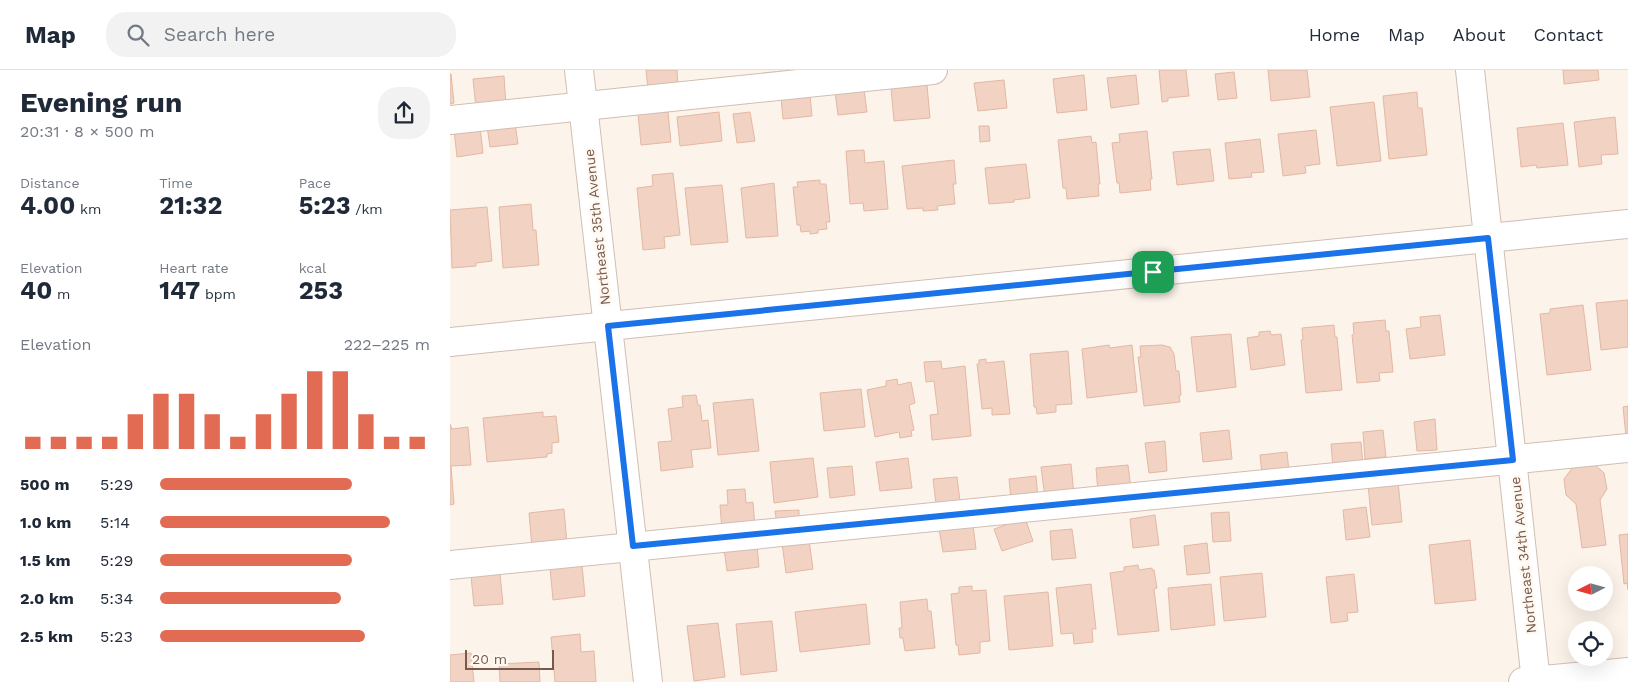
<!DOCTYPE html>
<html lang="en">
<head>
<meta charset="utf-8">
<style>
  :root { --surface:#fff; --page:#f2f2f3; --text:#1f2937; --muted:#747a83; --line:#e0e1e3; --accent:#e26b54 }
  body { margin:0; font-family:"Work Sans",sans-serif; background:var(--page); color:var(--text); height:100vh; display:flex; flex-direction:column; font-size:19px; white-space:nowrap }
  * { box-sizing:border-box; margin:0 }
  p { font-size:16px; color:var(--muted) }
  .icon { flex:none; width:28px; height:28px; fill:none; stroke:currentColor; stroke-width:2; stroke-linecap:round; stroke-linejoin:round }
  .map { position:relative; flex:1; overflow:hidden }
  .details { display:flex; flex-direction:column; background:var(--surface); width:450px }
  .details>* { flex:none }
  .needle { width:32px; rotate:264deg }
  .tools { position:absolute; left:1118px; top:496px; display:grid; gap:10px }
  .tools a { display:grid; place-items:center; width:45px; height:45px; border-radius:50%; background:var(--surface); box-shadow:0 5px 20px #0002; font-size:25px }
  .scale { position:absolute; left:15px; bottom:12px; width:89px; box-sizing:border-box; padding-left:5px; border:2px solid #775a4e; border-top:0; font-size:14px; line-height:18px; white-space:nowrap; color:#775a4e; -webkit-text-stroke:4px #fff9f1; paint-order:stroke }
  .pin { position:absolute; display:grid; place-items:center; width:42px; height:42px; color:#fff; margin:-21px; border-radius:10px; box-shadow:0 2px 8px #0006 }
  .round { display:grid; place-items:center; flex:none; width:52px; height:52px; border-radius:20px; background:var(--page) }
  .head { display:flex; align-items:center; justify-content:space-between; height:85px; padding:0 20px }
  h1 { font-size:28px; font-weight:700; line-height:38px }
  .stats { display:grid; grid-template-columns:repeat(3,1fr); gap:8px; height:85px; padding:5px 20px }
  .stats div { display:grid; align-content:center }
  .stats b { font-size:25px; font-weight:700 }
  .stats small { font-size:14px; font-weight:400 }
  .stats p { font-size:14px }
  .chart { height:140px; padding:10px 20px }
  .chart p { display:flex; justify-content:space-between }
  .chart svg { width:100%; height:90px; margin-top:5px; stroke:var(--accent); stroke-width:6 }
  ul { padding:0 20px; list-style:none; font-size:16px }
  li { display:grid; grid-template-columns:80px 60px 1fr; align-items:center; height:38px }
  li i { height:12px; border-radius:6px; background:var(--accent) }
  header { display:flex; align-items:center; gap:30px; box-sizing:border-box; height:70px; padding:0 25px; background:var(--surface); border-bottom:1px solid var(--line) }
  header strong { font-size:24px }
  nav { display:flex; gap:28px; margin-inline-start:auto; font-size:18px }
  .search { width:350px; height:45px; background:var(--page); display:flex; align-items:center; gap:12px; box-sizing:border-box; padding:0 18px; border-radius:20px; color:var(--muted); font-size:19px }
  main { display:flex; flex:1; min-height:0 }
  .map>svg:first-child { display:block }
  .building { fill:#f1d2c3; stroke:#e4b8a3 }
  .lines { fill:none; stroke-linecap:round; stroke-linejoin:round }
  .minor-casing { stroke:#d1beb2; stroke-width:30 }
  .minor { stroke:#fff; stroke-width:28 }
  .route-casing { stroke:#fff; stroke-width:10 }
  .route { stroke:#1a73e8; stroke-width:6 }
  .labels { text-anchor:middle; stroke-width:5; stroke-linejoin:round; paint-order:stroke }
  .street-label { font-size:14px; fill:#775a4e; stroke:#fff9f1 }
</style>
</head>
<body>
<header>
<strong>Map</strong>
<div class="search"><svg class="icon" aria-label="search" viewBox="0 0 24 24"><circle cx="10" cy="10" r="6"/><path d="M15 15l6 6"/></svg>Search here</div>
<nav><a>Home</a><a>Map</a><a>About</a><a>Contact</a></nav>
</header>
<main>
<section class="details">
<div class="head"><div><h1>Evening run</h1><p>20:31 · 8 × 500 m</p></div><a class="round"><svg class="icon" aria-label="share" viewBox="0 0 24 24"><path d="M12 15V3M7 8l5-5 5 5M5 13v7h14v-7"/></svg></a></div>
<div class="stats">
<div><p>Distance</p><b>4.00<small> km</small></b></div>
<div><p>Time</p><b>21:32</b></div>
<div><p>Pace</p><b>5:23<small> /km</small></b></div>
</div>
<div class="stats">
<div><p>Elevation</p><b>40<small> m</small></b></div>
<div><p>Heart rate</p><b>147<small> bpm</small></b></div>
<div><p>kcal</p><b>253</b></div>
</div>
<div class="chart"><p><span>Elevation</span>222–225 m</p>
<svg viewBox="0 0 160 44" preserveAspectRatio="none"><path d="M5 44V38M15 44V38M25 44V38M35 44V38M45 44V27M55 44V17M65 44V17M75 44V27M85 44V38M95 44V27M105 44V17M115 44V6M125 44V6M135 44V27M145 44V38M155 44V38"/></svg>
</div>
<ul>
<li><b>500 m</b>5:29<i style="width:71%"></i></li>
<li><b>1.0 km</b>5:14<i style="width:85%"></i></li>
<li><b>1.5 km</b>5:29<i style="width:71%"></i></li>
<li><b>2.0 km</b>5:34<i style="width:67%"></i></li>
<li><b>2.5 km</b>5:23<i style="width:76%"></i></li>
</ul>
</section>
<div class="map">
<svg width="1178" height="612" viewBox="0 0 1178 612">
  <rect width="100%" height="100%" fill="#fcf4eb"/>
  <g class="building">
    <path d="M196,0H227L228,17L198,20Z"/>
    <path d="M709,0H736L739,26L718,28V31L712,32Z"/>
    <path d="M818,0H857L860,27L821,31Z"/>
    <path d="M1113,0H1148L1149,10L1114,14Z"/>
    <path d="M784,2L787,28L768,30L765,4Z"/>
    <path d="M0,4H1L4,33L0,34Z"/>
    <path d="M634,5L637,40L607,43L603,9Z"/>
    <path d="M686,5L689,34L661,38L657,8Z"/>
    <path d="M54,6L56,36L26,38L23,9Z"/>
    <path d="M554,10L557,38L528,41L524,13Z"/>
    <path d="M477,15L480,48L444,51L441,18Z"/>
    <path d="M414,19L417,42L388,45L385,22Z"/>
    <path d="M967,22L968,38H972L977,85L939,89L933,26Z"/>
    <path d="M360,25L362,46L333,49L331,28Z"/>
    <path d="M924,32L931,91L887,96L880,37Z"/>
    <path d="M218,42L221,72L191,75L188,44Z"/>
    <path d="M269,42L272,71L230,76L227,47Z"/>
    <path d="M300,42L305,71L287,73L283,44Z"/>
    <path d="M1165,47L1168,84L1151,85L1152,94L1129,97L1124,52Z"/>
    <path d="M65,53L68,74L40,77L37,56Z"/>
    <path d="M1113,53L1118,95L1087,98L1086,95L1071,97L1067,58Z"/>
    <path d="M529,56H539L540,71L530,72Z"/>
    <path d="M30,57L33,83L7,87L4,60Z"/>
    <path d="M866,60L870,94L855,96L856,103L833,106L828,64Z"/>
    <path d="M697,61L702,109H700L701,120L670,123L669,113H667L662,73L670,72L669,64Z"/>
    <path d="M641,66L642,73L646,72L650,114H648L649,126L617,129L616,118H613L608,70Z"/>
    <path d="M810,69L814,102L801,103L802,107L779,109L775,73Z"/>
    <path d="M760,79L764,111L727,115L723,82Z"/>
    <path d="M414,80L415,93L434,91L438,139L414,141L413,133L400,134L396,81Z"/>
    <path d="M504,90L506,114H503L505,134L487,136L488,140L473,141V138L457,139L452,96Z"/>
    <path d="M576,94L580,128L564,130V132L539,134L535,98Z"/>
    <path d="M223,103L230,165L214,167L215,178L193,180L187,118L203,116L202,105Z"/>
    <path d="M370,110V114H376L380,152H376L377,159L368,160V163L360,164V161L351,162L350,155H347L343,117H348L347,112Z"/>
    <path d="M324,113L328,166L296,168L291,118Z"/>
    <path d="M272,115L278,172L241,175L235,118Z"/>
    <path d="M81,134L83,160H86L89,195L53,198L49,137Z"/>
    <path d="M37,137L42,191L26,193V196L2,198L0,140Z"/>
    <path d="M1178,230V277L1151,280L1146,233Z"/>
    <path d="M1133,235L1141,300L1097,305L1090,244L1100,243V239Z"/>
    <path d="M990,245L995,285L960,289L956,259L971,257L970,247Z"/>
    <path d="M935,250L936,261H939L943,302L929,303L930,311L907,313L902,265L904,264L903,253Z"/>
    <path d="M884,255L885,267H887L892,320L856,323L851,270H853L852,258Z"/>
    <path d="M820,261L821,265L831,264L835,295L801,300L797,268L809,266V262Z"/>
    <path d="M781,264L786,317L747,322L741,267Z"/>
    <path d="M659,275L660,278L682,275L687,322L637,328L632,279Z"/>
    <path d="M712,275L720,277L724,284L726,301H729L731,325L729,326L730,332L694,336L688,287H691L690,276Z"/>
    <path d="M618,281L622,334L606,335V342L587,344L586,337H584L580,284Z"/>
    <path d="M536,289V293L554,291L560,344L542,345V338L532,339L527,294H529V290Z"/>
    <path d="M491,291L492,299L515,296L521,366L482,370L480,345L488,344L484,311L476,312L474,292Z"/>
    <path d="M447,309L448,315L461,312L465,333L459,335L464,360L461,361L462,366L450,368L449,362L425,367L417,320L436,316V311Z"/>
    <path d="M411,319L415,357L374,361L370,323Z"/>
    <path d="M246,325L248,335H250L252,351L258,350L261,378L241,380L243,397L211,401L208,372L222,371L218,339L233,337L232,326Z"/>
    <path d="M303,329L309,381L268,385L263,333Z"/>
    <path d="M1178,336V366H1176L1173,337Z"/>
    <path d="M93,342V347L106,346L109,372L102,373V383L97,384V387L37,392L33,348Z"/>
    <path d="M985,349L987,380L967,381L964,352Z"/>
    <path d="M0,354L2,359L18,357L21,395L1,396L4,434L0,435Z"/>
    <path d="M779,360L782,389L753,392L750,363Z"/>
    <path d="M933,360L936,387L915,389L913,362Z"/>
    <path d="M715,371L717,401L699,403L695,373Z"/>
    <path d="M911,372L913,395L883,398L881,374Z"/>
    <path d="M837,382L839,402L812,404L810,385Z"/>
    <path d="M363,388L368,427L324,433L320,392Z"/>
    <path d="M458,388L462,418L430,421L426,392Z"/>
    <path d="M621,394L624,425L595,428L591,397Z"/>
    <path d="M1144,394L1154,403L1157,419L1150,430L1156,475L1132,478L1126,434L1116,425L1114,409L1123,397Z"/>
    <path d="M678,395L681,419L648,422L646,398Z"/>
    <path d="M402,396L405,425L380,428L377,398Z"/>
    <path d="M586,406L588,428L561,430L559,409Z"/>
    <path d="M507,407L510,431L486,434L483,409Z"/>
    <path d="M948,411L952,452L922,455L918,415Z"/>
    <path d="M295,419L296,433L303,432L305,457L272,460L270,435H278L277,420Z"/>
    <path d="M916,437L920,467L896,470L893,440Z"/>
    <path d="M114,439L117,474L82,478L79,443Z"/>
    <path d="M349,440V452L327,454L325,441Z"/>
    <path d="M779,442L781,471L763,472L761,443Z"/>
    <path d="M705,445L709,475L683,478L680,449Z"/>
    <path d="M575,448L583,471L552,481L544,459Z"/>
    <path d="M523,455L526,479L493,482L489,459Z"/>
    <path d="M622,459L626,488L602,490L600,461Z"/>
    <path d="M1178,464V520L1177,513L1174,514L1169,465Z"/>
    <path d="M359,470L363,499L336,503L332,473Z"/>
    <path d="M1020,470L1026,530L985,534L979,475Z"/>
    <path d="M757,473L760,503L737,505L734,476Z"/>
    <path d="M307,475L309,497L277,501L274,479Z"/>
    <path d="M132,495L135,526L103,530L100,498Z"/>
    <path d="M688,495L689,500L702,498V500H704L707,518L704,519L709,561L668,565L660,503L674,501V497Z"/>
    <path d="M812,503L816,547L774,551L770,507Z"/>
    <path d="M50,504L53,534L24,536L21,506Z"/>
    <path d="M904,504L908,542L897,543L898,551L881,553L876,507Z"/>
    <path d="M641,514L646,559H642L643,572L624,574L623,563L611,564L606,518Z"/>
    <path d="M761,514L765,555L721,560L718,518Z"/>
    <path d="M522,516V521L536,520L540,571L530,572V583L509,585L508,575H506L501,524L509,523V517Z"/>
    <path d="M598,522L603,576L559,580L554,526Z"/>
    <path d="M477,529L478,541H481L485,578L455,581L453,568H450L449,558H452L450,532Z"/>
    <path d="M416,534L420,574L350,582L345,542Z"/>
    <path d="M322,551L327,601L291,605L286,554Z"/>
    <path d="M268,553L275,607L244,611L237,556Z"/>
    <path d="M130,564L131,582L144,581L146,612H105L101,567Z"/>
    <path d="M21,583L24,612H0V585Z"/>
    <path d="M89,592L90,612H50L49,594Z"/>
  </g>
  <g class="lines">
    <defs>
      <g id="minor">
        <path d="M129,0L198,612"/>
        <path d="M1020,0L1086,612"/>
        <path d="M0,50L483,0"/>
        <path d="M0,272L1178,154"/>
        <path d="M0,495L1178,378"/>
        <path d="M1073,612L1178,602"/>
      </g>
    </defs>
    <use href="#minor" class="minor-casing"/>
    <use href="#minor" class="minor"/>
  </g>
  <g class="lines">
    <defs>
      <path id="route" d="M1038,168L1063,390L183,476L158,256Z"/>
    </defs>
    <use href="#route" class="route-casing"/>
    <use href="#route" class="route"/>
  </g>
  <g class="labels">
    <g class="street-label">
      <text transform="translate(147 157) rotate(-96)" y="5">Northeast 35th Avenue</text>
      <text transform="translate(1073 485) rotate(-96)" y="5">Northeast 34th Avenue</text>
    </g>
  </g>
</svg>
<div class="tools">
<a><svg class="needle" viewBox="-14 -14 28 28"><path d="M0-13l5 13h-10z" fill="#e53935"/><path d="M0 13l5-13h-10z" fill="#747a83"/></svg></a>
<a><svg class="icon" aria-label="locate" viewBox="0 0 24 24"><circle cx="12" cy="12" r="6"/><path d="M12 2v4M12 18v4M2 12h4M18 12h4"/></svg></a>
</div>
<div class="scale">20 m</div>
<div class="pin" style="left:703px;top:202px;background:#1e9e55"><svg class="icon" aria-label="arrive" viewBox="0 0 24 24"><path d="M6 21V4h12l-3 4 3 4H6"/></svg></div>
</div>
</main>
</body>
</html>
